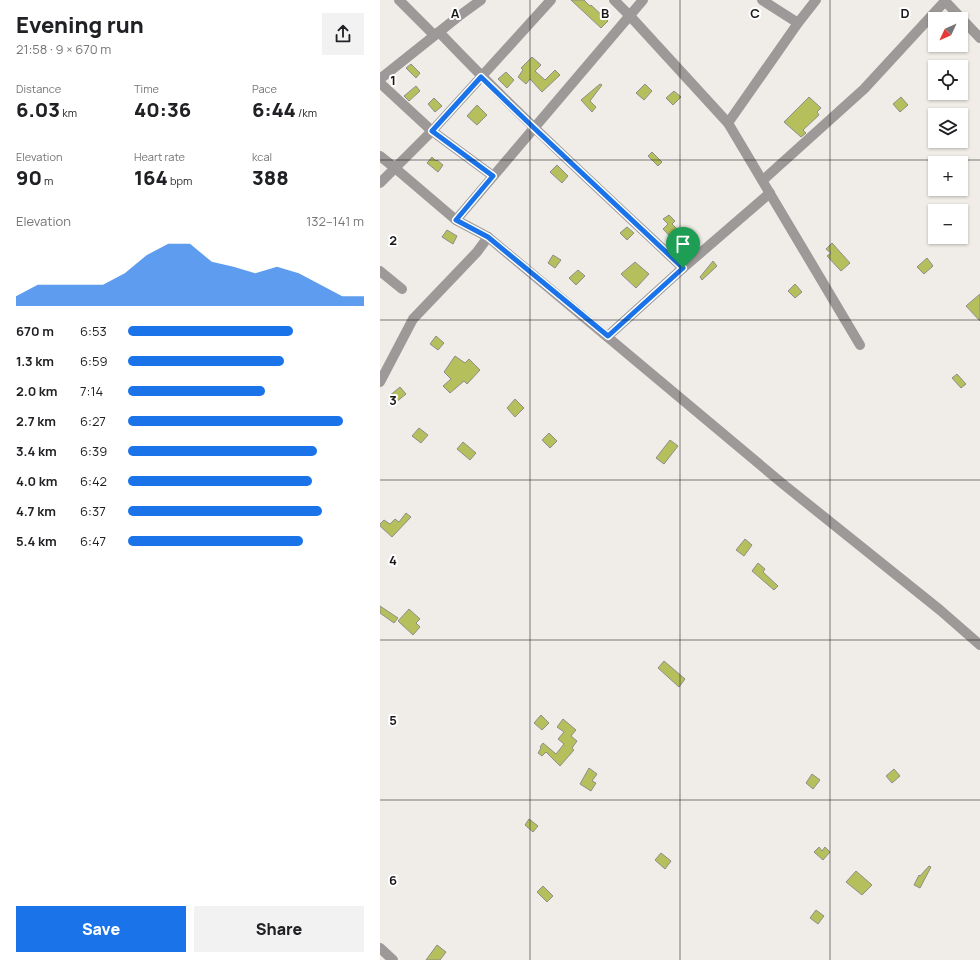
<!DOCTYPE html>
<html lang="en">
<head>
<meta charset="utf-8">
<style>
  :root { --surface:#fff; --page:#f2f2f2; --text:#202124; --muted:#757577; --accent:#1a73e8 }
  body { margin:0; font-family:Manrope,sans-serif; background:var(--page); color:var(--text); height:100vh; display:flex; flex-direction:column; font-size:15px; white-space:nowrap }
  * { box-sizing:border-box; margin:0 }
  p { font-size:13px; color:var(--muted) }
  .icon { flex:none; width:22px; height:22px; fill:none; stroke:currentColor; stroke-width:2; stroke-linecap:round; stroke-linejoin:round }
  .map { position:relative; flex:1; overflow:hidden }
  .sheet { display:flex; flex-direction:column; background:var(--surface); width:380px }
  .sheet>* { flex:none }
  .needle { width:26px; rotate:226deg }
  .tools { position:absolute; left:548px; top:12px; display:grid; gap:8px }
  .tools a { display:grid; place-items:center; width:40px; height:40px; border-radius:0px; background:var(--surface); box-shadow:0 1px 3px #0004; font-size:20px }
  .pin { position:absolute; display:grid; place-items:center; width:34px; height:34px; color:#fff; margin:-41px -17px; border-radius:50% 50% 50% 0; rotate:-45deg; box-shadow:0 0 4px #0007 }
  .pin .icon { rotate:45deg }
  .round { display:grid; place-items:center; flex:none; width:42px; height:42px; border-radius:0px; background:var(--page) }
  .head { display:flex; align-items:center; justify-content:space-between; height:68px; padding:0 16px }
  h1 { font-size:22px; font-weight:800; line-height:30px }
  .stats { display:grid; grid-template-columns:repeat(3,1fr); gap:6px; height:68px; padding:4px 16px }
  .stats div { display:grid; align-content:center }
  .stats b { font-size:20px; font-weight:800 }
  .stats small { font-size:11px; font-weight:400 }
  .stats p { font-size:11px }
  .chart { height:112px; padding:8px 16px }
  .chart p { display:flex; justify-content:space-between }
  .chart svg { width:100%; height:72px; margin-top:4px; fill:var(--accent); opacity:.7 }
  .action { display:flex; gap:8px; margin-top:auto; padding:8px 16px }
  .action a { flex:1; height:46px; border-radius:0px; background:var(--accent); color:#fff; font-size:16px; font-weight:800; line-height:46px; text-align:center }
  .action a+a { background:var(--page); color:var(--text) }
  ul { padding:0 16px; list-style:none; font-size:13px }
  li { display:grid; grid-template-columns:64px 48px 1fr; align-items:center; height:30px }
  li i { height:10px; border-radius:5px; background:var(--accent) }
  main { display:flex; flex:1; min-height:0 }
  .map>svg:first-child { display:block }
  .building { fill:#b5c05d; stroke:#8d8e89 }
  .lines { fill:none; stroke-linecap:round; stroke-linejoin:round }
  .minor { stroke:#9c9998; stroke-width:10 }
  .route-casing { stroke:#fff; stroke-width:8 }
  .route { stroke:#1a73e8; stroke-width:5 }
  .grid { fill:none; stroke:#181716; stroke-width:1; stroke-opacity:0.55 }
  .grid-label { font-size:13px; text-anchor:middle; font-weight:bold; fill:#181716; stroke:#fff; stroke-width:4; stroke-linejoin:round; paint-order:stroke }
</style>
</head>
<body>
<main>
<section class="sheet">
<div class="head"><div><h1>Evening run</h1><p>21:58 · 9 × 670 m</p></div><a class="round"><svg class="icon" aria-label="share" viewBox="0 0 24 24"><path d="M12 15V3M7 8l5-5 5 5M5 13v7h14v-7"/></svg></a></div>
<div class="stats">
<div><p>Distance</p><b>6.03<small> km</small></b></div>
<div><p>Time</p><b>40:36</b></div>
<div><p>Pace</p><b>6:44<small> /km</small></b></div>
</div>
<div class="stats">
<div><p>Elevation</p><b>90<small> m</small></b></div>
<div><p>Heart rate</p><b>164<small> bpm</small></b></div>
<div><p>kcal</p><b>388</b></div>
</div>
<div class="chart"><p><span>Elevation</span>132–141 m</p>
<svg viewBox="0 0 160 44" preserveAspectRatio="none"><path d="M0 44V38L10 31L20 31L30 31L40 31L50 24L60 13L70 6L80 6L90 17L100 20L110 24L120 20L130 24L140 31L150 38L160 38V44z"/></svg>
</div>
<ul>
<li><b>670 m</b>6:53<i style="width:70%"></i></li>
<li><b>1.3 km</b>6:59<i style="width:66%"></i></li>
<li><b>2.0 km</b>7:14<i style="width:58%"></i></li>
<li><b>2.7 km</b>6:27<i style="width:91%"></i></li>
<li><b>3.4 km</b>6:39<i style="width:80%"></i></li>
<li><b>4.0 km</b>6:42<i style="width:78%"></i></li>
<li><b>4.7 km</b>6:37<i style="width:82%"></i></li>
<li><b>5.4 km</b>6:47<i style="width:74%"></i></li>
</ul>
<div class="action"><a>Save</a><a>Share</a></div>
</section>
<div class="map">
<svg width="600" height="960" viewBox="0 0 600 960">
  <rect width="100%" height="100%" fill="#f0ede8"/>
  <g class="building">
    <path d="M191,0H204L210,6L211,5L228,21L221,28Z"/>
    <path d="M152,57L161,65L155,71L165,80L175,70L180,75L162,92L150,79L146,84L138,77L143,70L141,68Z"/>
    <path d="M31,64L40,73L36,78L26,68Z"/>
    <path d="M126,72L134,80L127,88L118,79Z"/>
    <path d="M220,84L222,85L210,101L216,107L212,112L201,100Z"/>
    <path d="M265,84L272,91L264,100L256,93Z"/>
    <path d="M36,86L40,91L29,101L24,96Z"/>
    <path d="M294,91L301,97L293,105L286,98Z"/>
    <path d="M429,97L441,108L437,112L439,115L423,130L426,133L421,137L404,122Z"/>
    <path d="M521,97L528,105L520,112L513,104Z"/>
    <path d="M54,98L62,106L55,112L48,104Z"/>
    <path d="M97,105L107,115L97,125L87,116Z"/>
    <path d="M272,152L282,162L278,166L268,156Z"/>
    <path d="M52,157L56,161L57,160L63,165L58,172L47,163Z"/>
    <path d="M177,165L188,176L182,183L170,172Z"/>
    <path d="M289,215L295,221L292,224L311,243L303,250L283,229L288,224L283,219Z"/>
    <path d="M247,227L254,233L247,240L240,233Z"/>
    <path d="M67,230L77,236L73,244L62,237Z"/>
    <path d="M452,243L470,263L461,271L447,256L451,253L446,249Z"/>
    <path d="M173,255L181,260L175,268L168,263Z"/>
    <path d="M547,258L553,266L544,274L537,267Z"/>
    <path d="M333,261L337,266L322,280L320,277Z"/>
    <path d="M255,262L269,274L256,288L241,274Z"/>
    <path d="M198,270L205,276L196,285L189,278Z"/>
    <path d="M415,284L422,292L415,298L408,291Z"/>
    <path d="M600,294V321L586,306Z"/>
    <path d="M56,336L64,343L58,350L50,344Z"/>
    <path d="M75,356L85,363L89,359L100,370L87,384L84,381L70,393L63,386L71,379L64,372Z"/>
    <path d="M577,374L586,384L581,388L572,378Z"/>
    <path d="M20,387L26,394L15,403L8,397Z"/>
    <path d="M135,399L144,408L135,417L127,408Z"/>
    <path d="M39,428L48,435L41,443L32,436Z"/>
    <path d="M169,433L177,441L170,448L162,440Z"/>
    <path d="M290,440L298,446L284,464L276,458Z"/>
    <path d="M83,442L96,453L90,460L77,449Z"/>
    <path d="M26,513L31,517L12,537L0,526V524L4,520L10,524L15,519L19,522Z"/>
    <path d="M365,539L372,545L364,556L356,550Z"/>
    <path d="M378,563L385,569L383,572L398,586L394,590L372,571Z"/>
    <path d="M0,606L18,618L14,623L0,613Z"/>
    <path d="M29,609L40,619L36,623L40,627L33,635L18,621Z"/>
    <path d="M284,661L305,679L299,687L278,668Z"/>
    <path d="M161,715L169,723L162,730L154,723Z"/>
    <path d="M183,719L196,730L191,736L197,741L192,748L194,750L180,766L166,752L162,756L158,753L161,748L160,747L163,743L176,754L184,744L178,739L184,732L177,727Z"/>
    <path d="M209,768L217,774L212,781L216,783L211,791L200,784Z"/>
    <path d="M514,769L520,776L512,783L506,776Z"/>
    <path d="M432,774L440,780L433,789L426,783Z"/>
    <path d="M149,819L158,826L153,832L145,825Z"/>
    <path d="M439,847L442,851L445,847L450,852L443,860L434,852Z"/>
    <path d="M281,853L291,861L285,869L275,860Z"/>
    <path d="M549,866L551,867L540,888L534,885L539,875L540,876Z"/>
    <path d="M476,871L492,885L482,895L466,882Z"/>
    <path d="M163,886L173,896L167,902L157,892Z"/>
    <path d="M436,910L444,916L438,924L430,918Z"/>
    <path d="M57,945L66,952L60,960H46Z"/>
  </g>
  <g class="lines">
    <g class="minor">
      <path d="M19,0L54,35"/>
      <path d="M234,0L250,16L348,123L480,345"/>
      <path d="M564,0L600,38"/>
      <path d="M418,23L436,0"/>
      <path d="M59,32C137,114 220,190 303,268"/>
      <path d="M0,79L79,16L101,0"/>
      <path d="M0,83L52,131L113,176"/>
      <path d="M348,123L418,23L382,0"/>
      <path d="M0,156L15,168L52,131L171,0"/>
      <path d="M383,180L484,89L566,0"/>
      <path d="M0,183L15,168L76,220L263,0"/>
      <path d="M76,220L108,237L403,484L560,610L600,645"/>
      <path d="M0,271L22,289"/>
      <path d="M228,336L303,268L390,193"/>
      <path d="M0,382L33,319L97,252L108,237"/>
      <path d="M0,948L13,960"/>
    </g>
  </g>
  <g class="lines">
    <defs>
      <path id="route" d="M101,77L154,128L303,268L228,336L108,237L76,220L113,176L52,131Z"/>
    </defs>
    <use href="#route" class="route-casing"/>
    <use href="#route" class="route"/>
  </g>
  <path class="grid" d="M150,0V960M300,0V960M450,0V960M0,160H600M0,320H600M0,480H600M0,640H600M0,800H600"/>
  <g class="grid-label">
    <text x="75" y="18">A</text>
    <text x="225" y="18">B</text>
    <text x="375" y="18">C</text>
    <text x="525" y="18">D</text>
    <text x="13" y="85">1</text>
    <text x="13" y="245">2</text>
    <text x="13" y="405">3</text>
    <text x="13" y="565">4</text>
    <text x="13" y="725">5</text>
    <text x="13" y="885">6</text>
  </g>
</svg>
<div class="tools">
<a><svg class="needle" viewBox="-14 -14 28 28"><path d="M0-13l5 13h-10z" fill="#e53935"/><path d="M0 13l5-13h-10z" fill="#757577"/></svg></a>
<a><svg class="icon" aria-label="locate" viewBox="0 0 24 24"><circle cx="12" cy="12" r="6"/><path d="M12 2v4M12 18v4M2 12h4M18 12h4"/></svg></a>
<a><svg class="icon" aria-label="layers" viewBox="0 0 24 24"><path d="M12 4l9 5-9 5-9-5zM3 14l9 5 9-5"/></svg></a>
<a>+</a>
<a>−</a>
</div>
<div class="pin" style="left:303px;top:268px;background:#1e9e55"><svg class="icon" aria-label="arrive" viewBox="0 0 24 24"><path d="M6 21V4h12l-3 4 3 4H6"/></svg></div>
</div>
</main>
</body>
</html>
